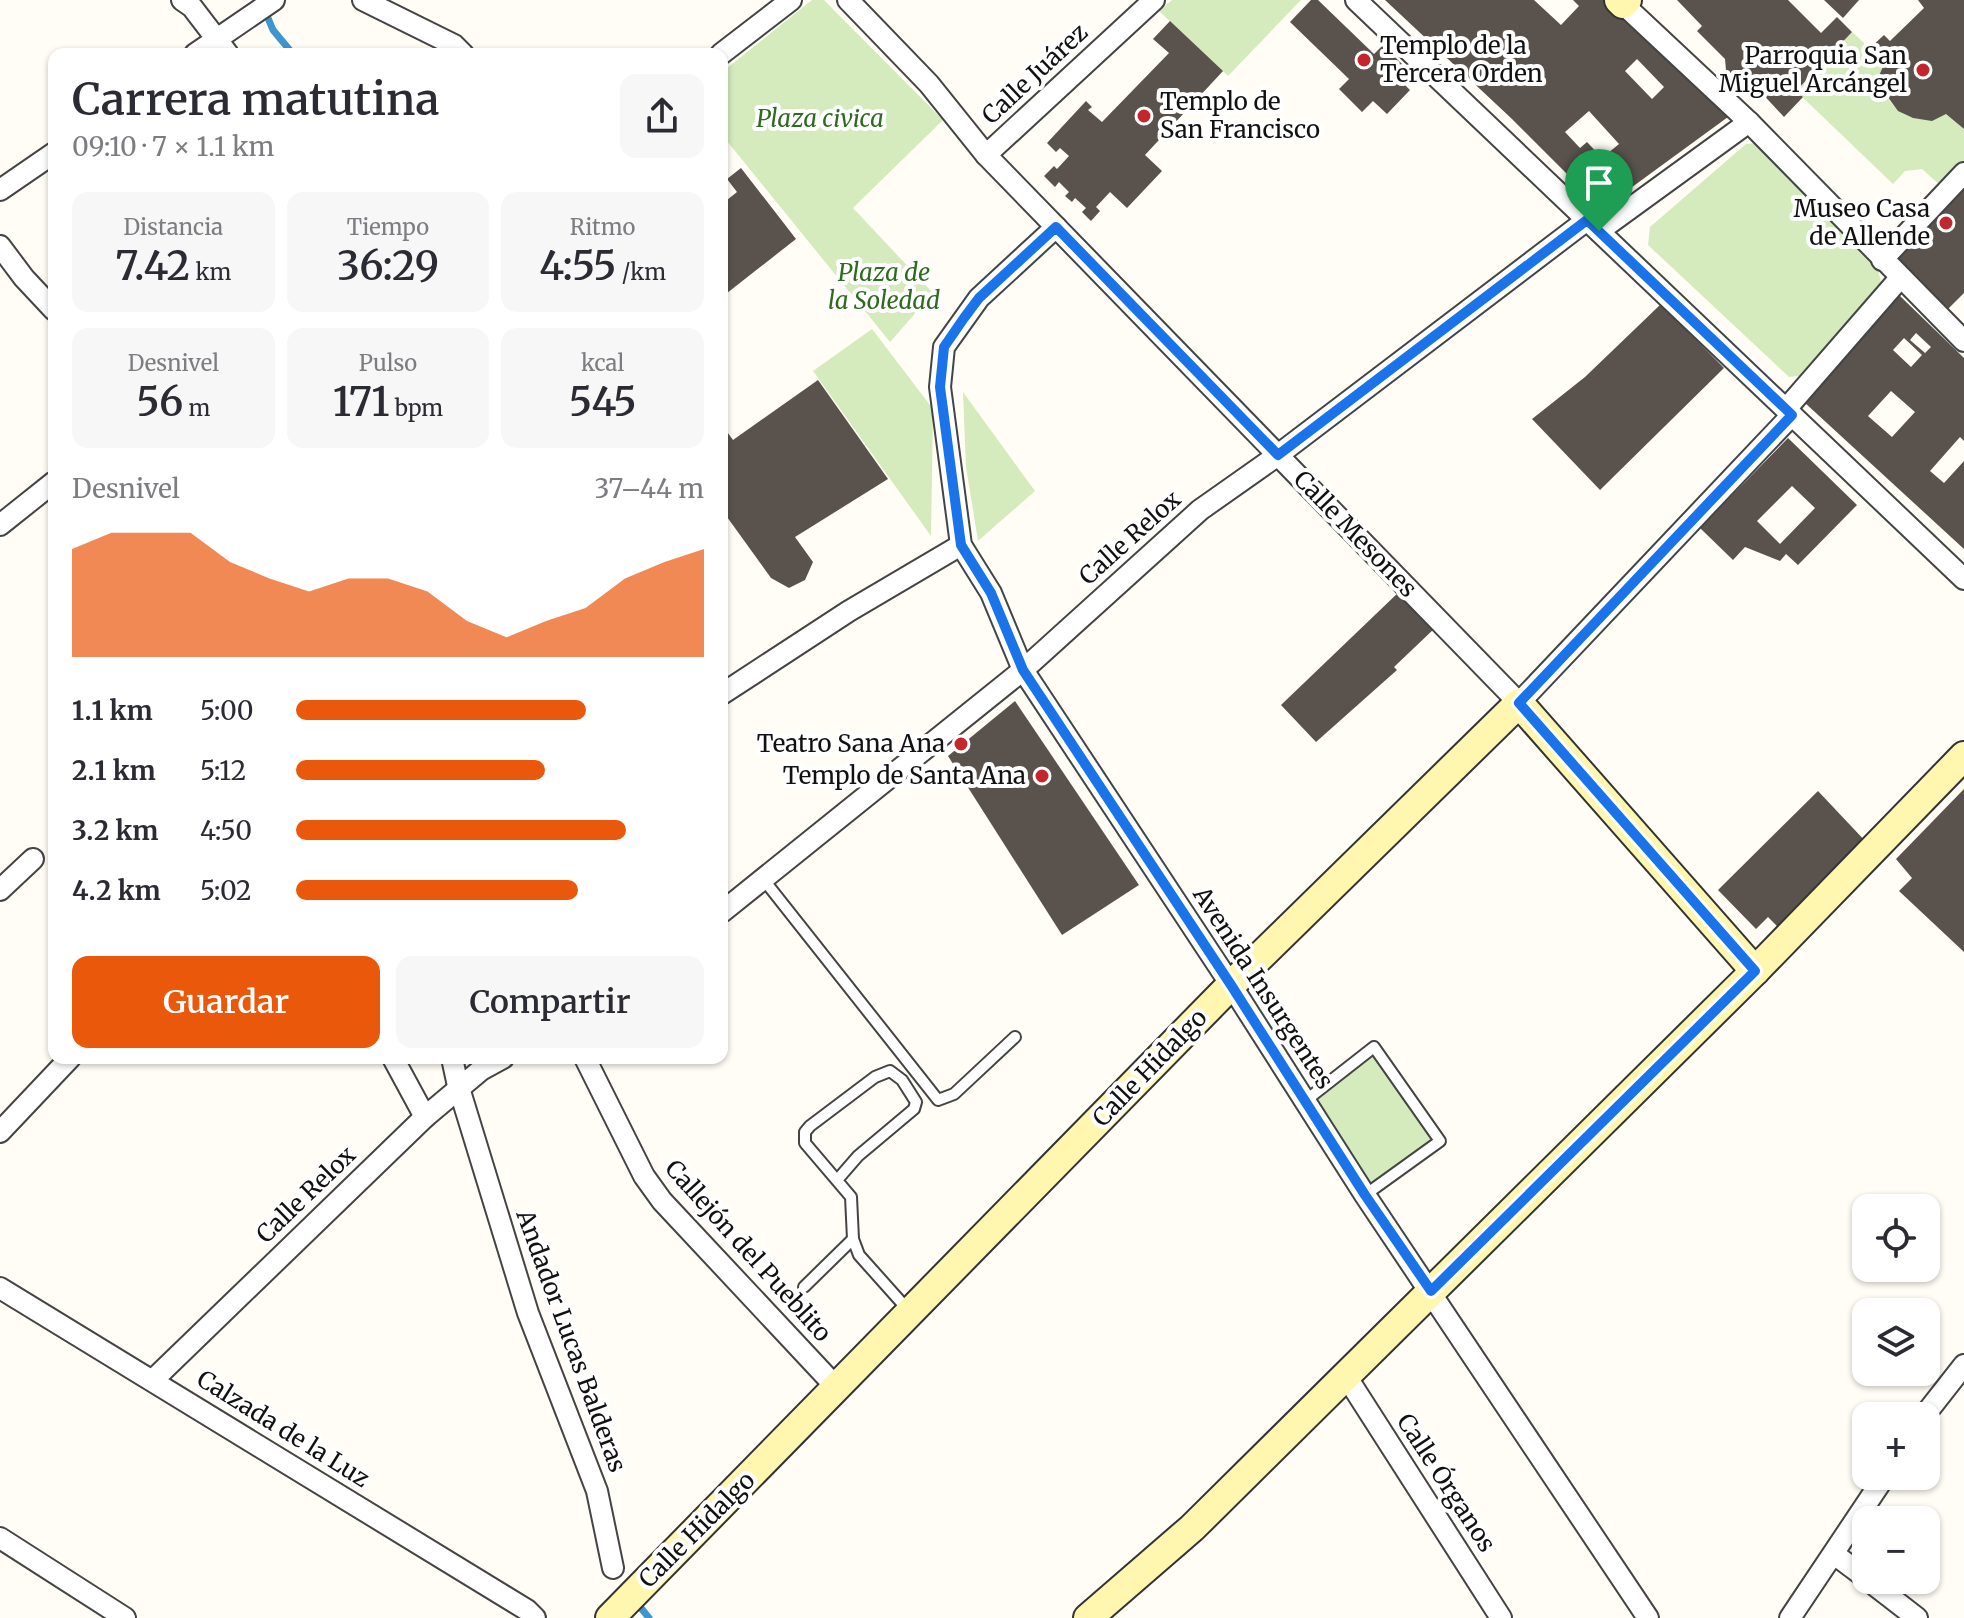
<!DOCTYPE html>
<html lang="es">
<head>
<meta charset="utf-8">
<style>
  :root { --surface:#fff; --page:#f7f7f7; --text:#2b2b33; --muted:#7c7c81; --accent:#ea580c }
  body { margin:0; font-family:Merriweather,serif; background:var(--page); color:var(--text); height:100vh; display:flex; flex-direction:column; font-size:30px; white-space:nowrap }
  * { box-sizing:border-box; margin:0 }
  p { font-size:26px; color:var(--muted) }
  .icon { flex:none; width:44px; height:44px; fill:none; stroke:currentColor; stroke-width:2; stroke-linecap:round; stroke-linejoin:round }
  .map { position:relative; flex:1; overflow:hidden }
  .panel { position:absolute; left:48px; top:48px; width:680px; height:1016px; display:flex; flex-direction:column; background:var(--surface); border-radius:16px; box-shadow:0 2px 6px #0004 }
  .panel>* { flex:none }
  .tools { position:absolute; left:1852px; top:1194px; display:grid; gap:16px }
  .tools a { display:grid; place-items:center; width:88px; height:88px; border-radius:16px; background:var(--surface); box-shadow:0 2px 6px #0004; font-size:40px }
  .pin { position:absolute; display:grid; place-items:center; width:68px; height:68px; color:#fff; margin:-82px -34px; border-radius:50% 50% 50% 0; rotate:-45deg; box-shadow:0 0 8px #0007 }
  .pin .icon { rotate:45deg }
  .round { display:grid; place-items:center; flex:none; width:84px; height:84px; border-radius:16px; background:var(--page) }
  .summary { display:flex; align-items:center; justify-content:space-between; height:136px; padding:0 24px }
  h1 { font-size:44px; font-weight:600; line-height:60px }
  .figures { display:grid; grid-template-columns:repeat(3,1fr); gap:12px; height:136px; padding:8px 24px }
  .figures div { display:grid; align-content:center; border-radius:16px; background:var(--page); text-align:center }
  .figures b { font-size:40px; font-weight:600 }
  .figures small { font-size:22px; font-weight:400 }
  .figures p { font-size:22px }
  .chart { height:224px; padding:16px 24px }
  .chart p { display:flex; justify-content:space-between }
  .chart svg { width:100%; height:144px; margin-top:8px; fill:var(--accent); opacity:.7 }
  .cta { display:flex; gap:16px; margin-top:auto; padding:16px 24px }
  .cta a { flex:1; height:92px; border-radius:16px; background:var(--accent); color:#fff; font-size:32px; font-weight:600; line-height:92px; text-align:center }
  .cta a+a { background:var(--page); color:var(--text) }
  ul { padding:0 24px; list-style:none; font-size:26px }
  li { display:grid; grid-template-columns:128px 96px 1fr; align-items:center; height:60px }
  li i { height:20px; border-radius:10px; background:var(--accent) }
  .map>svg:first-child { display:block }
  .green { fill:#d5ebbd }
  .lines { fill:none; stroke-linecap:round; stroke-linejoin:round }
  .stream { stroke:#3f96cf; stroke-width:7 }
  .building { fill:#5a524d; fill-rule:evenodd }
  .lane-casing { stroke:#444; stroke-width:14 }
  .street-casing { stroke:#444; stroke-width:24 }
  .secondary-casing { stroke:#333; stroke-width:32 }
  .lane { stroke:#fff; stroke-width:10 }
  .street { stroke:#fff; stroke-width:20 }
  .secondary { stroke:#fff6b0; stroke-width:28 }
  .route-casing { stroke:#fff; stroke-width:16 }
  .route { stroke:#1a73e8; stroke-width:10 }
  .poi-dot { fill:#c4262e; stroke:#fff; stroke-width:3 }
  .labels { text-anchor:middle; stroke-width:8; stroke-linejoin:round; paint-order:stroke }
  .poi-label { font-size:24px; fill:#111; stroke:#fff; text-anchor:end }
  .street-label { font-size:24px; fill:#111; stroke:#fff }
  .park-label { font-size:24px; font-style:italic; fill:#2f6b1f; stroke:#fff }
</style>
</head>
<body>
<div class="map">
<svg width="1964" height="1618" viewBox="0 0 1964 1618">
  <rect width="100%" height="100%" fill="#fffdf5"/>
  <g class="green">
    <path d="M812,0H824L943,120L853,208L933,293L890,342L722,135V72Z"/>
    <path d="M1172,0H1301L1228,76L1159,11Z"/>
    <path d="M1852,32L1885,62L1878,78C1889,110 1913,129 1946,114L1964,129V161L1941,186L1922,169L1905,171L1893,184L1796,91Z"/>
    <path d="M1758,143L1877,266L1881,282L1799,376L1789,377L1648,245L1650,227L1746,144Z"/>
    <path d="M872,329L933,409L931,536L813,371Z"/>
    <path d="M963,392L1035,491L978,541L966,467Z"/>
    <path d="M1374,1047L1440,1141L1365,1195L1305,1101Z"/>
  </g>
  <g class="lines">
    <g class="stream">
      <path d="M268,18L273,30L293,54"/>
      <path d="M641,1608L649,1618"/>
    </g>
  </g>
  <g class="building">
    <path d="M1311,0H1318L1374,54L1383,45L1405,67L1396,76L1410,90L1387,114L1373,101L1362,112L1339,89L1349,79L1290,22Z"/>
    <path d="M1385,0H1534L1561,25L1579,6L1573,0H1608L1728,117L1602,209L1512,119ZM1637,59L1664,87L1652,99L1625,71ZM1589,111L1619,144L1602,158L1587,142L1580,148L1565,132Z"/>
    <path d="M1677,0H1788L1821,33L1837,17L1852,32L1796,91L1803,97L1784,117L1757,88H1749L1736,81L1726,70L1725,59L1697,31L1702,26Z"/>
    <path d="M1824,0H1859L1843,18Z"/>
    <path d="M1918,0H1964V129L1946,114L1932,121L1913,118L1898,111L1882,89L1878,78L1885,62L1870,48L1884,35L1890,41L1924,8Z"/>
    <path d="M1170,21L1223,71L1145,155L1162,171L1127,208L1110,192L1096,207L1100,211L1091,221L1082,212L1086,208L1075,198L1072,202L1065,196L1069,192L1059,182L1055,187L1044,176L1054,166L1057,169L1069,156L1060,148L1056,152L1047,143L1086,101L1092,107L1088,110L1102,122L1169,53L1153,39Z"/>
    <path d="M741,168L796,239L722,297V204L737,192L727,179Z"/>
    <path d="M1964,187V293L1946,311L1893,259Z"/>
    <path d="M1898,294L1964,358V441L1960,437L1930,471L1944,483L1964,461V549L1804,402ZM1916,333L1931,347L1925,353L1910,340ZM1904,338L1922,355L1911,367L1893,350ZM1891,391L1915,412L1892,437L1868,416Z"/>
    <path d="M1661,304L1724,368L1600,490L1532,419L1585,377Z"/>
    <path d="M818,380L888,479L795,537L813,562L805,580L789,588L771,578L722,510V425L733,440Z"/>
    <path d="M1788,438L1857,505L1798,565L1786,554L1780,561L1745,547L1733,560L1700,528ZM1792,486L1815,508L1780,544L1757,521Z"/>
    <path d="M1401,590L1436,627L1394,667L1397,670L1316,742L1281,705Z"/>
    <path d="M1015,701L1139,885L1062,935L948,756Z"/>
    <path d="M1964,789V952L1899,891L1912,878L1896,859Z"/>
    <path d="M1818,791L1868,844L1780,929L1768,917L1756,929L1718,890Z"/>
  </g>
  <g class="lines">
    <defs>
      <g id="lane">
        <path d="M764,880L938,1100L954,1094L1015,1037"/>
        <path d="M1305,1101L1374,1047L1440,1141L1365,1195"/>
        <path d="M838,1179L858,1156L914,1109L916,1102L902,1080L890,1071L875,1077L810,1126L805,1132V1143L851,1197L853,1239L859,1255L909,1311"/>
        <path d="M804,1287L853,1239"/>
      </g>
      <g id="street">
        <path d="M182,0L192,7L228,54"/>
        <path d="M363,0L454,45L463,54"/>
        <path d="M848,0L929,84L986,155L1519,703L1792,415"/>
        <path d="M1356,0L1964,579"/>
        <path d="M1623,4L1749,122L1964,341"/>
        <path d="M195,54L274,0"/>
        <path d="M721,54L791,0"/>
        <path d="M986,155L1154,0"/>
        <path d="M0,190L54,153"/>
        <path d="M1056,227L979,298L944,347L940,387L961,545L991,593L1023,670L1231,985L1365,1195L1648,1618"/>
        <path d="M1599,231L1749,122"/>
        <path d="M0,246L24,278L54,310"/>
        <path d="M1882,260L1964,173"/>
        <path d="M1786,409L1900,278"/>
        <path d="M0,525L54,482"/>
        <path d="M722,694L849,611L961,545"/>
        <path d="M0,890L33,859"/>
        <path d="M722,912L1023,670L1200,510L1278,455L1587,220"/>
        <path d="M393,1058L425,1117"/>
        <path d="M452,1058L458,1086"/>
        <path d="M585,1058L644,1176L662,1201L837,1388"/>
        <path d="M459,1088L528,1313L597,1491L613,1568"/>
        <path d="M0,1132L70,1058"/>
        <path d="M0,1288L527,1610L535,1618"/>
        <path d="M1346,1376L1501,1618"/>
        <path d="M153,1380L425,1117L481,1070L503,1058"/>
        <path d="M1924,1416L1964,1365"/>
        <path d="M0,1538L125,1618"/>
        <path d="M1834,1554L1866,1578"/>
        <path d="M1868,1580L1917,1618"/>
        <path d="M1790,1618L1885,1476"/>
      </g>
      <g id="secondary">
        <path d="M1619,0L1623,4L1627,0"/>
        <path d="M610,1618L1231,985L1519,703L1755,971"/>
        <path d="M1088,1618L1192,1528L1755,971L1964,756"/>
      </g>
    </defs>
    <use href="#lane" class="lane-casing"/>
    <use href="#street" class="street-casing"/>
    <use href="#secondary" class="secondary-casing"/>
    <use href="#lane" class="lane"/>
    <use href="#street" class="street"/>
    <use href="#secondary" class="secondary"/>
  </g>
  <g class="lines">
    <defs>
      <path id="route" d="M1587,220L1792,415L1519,703L1755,971L1431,1291L1365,1195L1231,985L1023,670L991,593L961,545L940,387L944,347L964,318L979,298L1056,227L1278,455Z"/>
    </defs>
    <use href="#route" class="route-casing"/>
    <use href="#route" class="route"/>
  </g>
  <g class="poi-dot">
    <circle cx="1364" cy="60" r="8"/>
    <circle cx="1923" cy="70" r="8"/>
    <circle cx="1144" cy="116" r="8"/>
    <circle cx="1946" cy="223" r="8"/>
    <circle cx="961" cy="744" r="8"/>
    <circle cx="1042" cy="776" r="8"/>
  </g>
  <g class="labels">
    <g class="poi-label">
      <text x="1380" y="54" text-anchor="start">Templo de la<tspan x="1380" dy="28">Tercera Orden</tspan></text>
      <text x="1907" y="64">Parroquia San<tspan x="1907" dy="28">Miguel Arcángel</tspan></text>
      <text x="1160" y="110" text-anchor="start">Templo de<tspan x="1160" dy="28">San Francisco</tspan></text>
      <text x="1930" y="217">Museo Casa<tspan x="1930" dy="28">de Allende</tspan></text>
      <text x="945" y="752">Teatro Sana Ana</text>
      <text x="1026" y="784">Templo de Santa Ana</text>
    </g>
    <g class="street-label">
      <text transform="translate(1035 74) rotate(-43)" y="8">Calle Juárez</text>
      <text transform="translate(1355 534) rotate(46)" y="8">Calle Mesones</text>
      <text transform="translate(1130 538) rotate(-42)" y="8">Calle Relox</text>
      <text transform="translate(1263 988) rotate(57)" y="8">Avenida Insurgentes</text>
      <text transform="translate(1150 1068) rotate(-46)" y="8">Calle Hidalgo</text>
      <text transform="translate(306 1195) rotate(-44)" y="8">Calle Relox</text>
      <text transform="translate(748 1251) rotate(48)" y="8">Callejón del Pueblito</text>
      <text transform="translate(571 1341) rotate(70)" y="8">Andador Lucas Balderas</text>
      <text transform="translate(283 1429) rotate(32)" y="8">Calzada de la Luz</text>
      <text transform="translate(1446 1483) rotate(57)" y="8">Calle Órganos</text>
      <text transform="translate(697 1530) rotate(-45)" y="8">Calle Hidalgo</text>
    </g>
    <g class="park-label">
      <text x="820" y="127">Plaza civica</text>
      <text x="884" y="281">Plaza de<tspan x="884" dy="28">la Soledad</tspan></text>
    </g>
  </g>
</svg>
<div class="tools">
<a><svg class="icon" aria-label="locate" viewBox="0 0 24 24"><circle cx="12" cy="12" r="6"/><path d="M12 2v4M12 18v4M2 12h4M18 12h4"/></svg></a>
<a><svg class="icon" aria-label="layers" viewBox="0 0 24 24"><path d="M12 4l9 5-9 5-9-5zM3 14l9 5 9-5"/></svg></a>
<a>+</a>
<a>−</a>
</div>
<div class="pin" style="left:1599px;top:231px;background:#1e9e55"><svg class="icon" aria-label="arrive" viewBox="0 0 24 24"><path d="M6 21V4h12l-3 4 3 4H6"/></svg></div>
<section class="panel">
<div class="summary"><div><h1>Carrera matutina</h1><p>09:10 · 7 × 1.1 km</p></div><a class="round"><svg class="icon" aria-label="share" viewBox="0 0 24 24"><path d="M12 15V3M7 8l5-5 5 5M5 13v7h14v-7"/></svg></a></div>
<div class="figures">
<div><p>Distancia</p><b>7.42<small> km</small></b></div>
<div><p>Tiempo</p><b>36:29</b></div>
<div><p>Ritmo</p><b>4:55<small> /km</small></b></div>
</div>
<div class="figures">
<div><p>Desnivel</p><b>56<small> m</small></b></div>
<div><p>Pulso</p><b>171<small> bpm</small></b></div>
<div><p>kcal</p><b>545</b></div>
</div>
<div class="chart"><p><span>Desnivel</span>37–44 m</p>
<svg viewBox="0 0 160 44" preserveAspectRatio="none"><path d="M0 44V11L10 6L20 6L30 6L40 15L50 20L60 24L70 20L80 20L90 24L100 33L110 38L120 33L130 29L140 20L150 15L160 11V44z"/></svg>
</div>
<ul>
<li><b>1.1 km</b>5:00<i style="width:71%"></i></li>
<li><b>2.1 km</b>5:12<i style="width:61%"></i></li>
<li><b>3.2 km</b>4:50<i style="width:81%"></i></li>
<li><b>4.2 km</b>5:02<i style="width:69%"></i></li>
</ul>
<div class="cta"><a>Guardar</a><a>Compartir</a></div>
</section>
</div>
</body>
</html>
